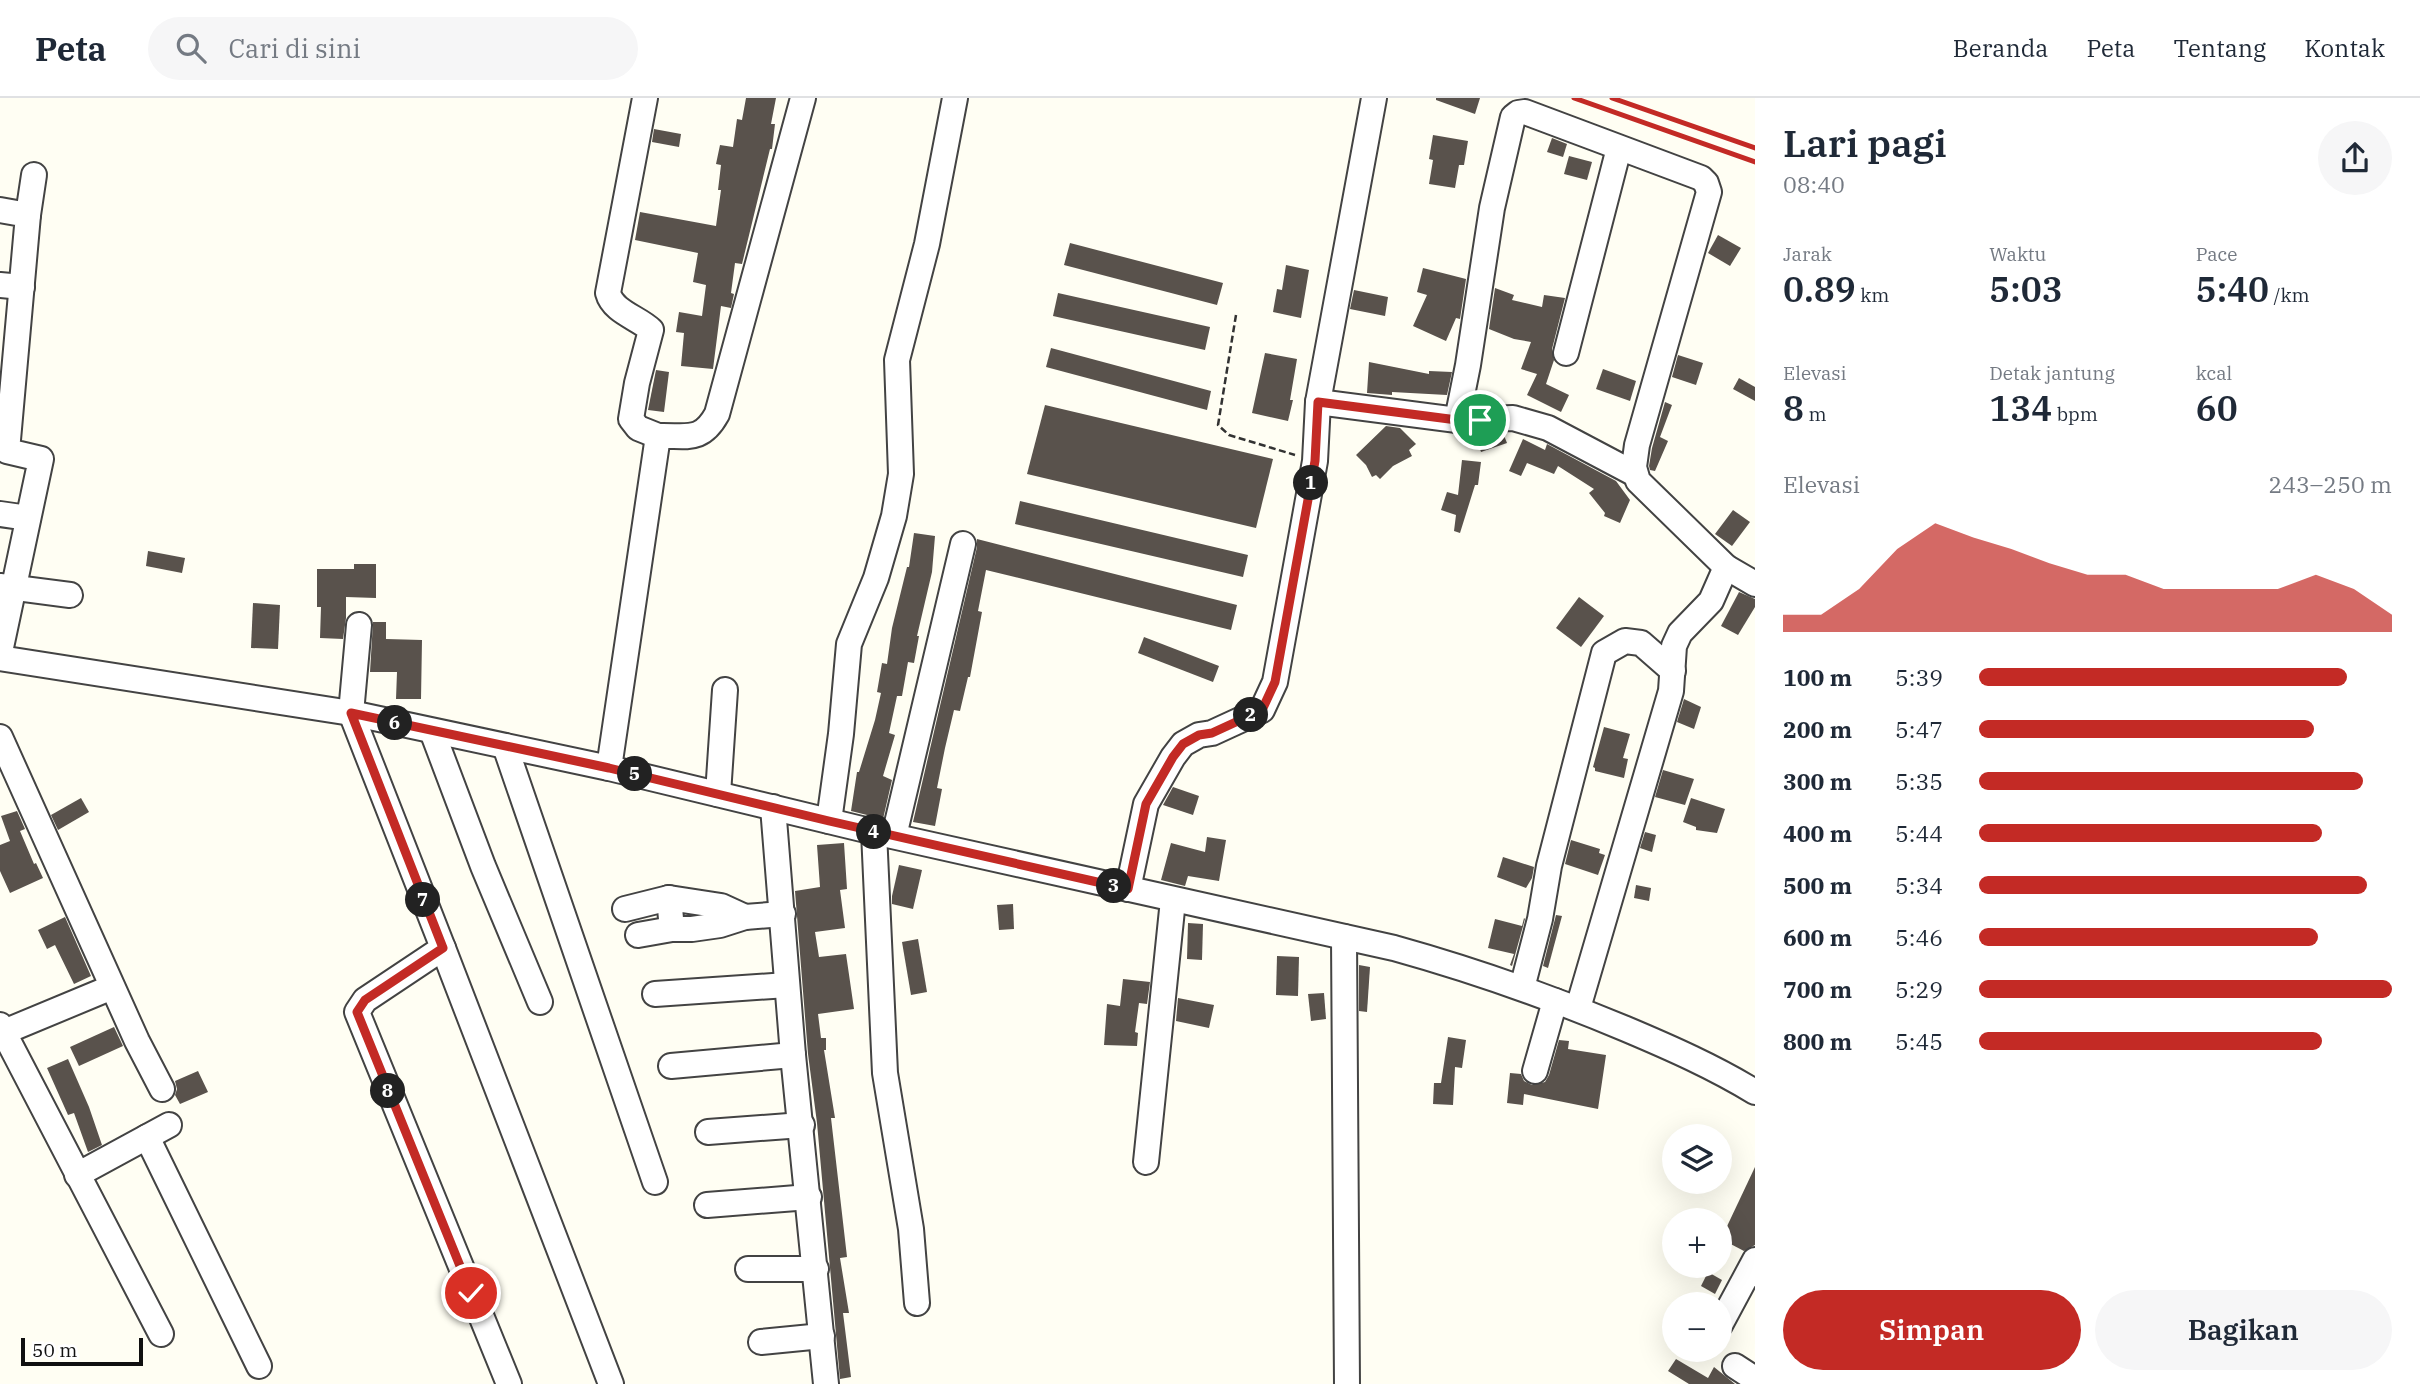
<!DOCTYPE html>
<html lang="id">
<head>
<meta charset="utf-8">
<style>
  :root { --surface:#fff; --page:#f6f6f7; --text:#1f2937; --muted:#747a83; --line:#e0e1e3; --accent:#c32a25 }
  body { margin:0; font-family:"IBM Plex Serif",serif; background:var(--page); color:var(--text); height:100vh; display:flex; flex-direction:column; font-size:26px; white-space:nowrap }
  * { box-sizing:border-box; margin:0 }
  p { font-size:23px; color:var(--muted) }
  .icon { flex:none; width:38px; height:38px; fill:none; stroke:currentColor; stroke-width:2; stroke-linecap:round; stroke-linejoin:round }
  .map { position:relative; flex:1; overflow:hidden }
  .panel { display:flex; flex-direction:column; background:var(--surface); width:665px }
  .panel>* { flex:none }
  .buttons { position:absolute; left:1662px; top:1026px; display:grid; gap:14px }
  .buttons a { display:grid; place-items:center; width:70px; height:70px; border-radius:50%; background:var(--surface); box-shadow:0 7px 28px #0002; font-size:35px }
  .scale { position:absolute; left:21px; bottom:18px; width:122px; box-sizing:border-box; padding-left:7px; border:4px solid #101010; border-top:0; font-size:19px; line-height:24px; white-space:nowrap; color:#101010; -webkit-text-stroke:5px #fff; paint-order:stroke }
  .pin { position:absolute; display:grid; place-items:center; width:60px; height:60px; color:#fff; margin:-30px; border:4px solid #fff; border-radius:50%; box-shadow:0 2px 7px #0007 }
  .km { position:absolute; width:35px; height:35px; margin:-18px; border-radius:50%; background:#222; color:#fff; font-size:19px; line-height:35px; text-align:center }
  .round { display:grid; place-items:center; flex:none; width:74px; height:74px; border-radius:37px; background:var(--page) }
  .headline { display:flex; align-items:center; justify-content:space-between; height:119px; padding:0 28px }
  h1 { font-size:38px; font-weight:600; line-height:52px }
  .stats { display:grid; grid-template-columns:repeat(3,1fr); gap:10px; height:119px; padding:7px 28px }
  .stats div { display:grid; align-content:center }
  .stats b { font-size:35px; font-weight:600 }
  .stats small { font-size:19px; font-weight:400 }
  .stats p { font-size:19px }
  .chart { height:196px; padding:14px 28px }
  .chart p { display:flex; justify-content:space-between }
  .chart svg { width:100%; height:126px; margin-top:7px; fill:var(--accent); opacity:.7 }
  .primary-button { display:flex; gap:14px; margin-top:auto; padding:14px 28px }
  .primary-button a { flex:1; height:80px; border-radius:42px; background:var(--accent); color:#fff; font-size:28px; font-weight:600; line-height:80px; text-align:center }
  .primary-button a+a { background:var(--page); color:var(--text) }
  ul { padding:0 28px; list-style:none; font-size:23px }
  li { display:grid; grid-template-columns:112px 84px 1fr; align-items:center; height:52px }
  li i { height:18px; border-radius:9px; background:var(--accent) }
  header { display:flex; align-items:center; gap:42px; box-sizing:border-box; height:98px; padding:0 35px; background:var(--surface); border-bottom:2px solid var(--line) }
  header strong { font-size:33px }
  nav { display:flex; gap:38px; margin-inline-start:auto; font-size:24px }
  .search { width:490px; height:63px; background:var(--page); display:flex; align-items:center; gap:18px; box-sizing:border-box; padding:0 24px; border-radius:38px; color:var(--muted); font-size:26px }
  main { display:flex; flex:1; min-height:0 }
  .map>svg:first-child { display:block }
  .building { fill:#59524c }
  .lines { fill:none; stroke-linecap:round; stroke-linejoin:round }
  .minor-casing { stroke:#434343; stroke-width:28 }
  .path { stroke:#323232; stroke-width:2.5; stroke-dasharray:7 3.5; stroke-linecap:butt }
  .minor { stroke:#fff; stroke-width:24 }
  .rail { stroke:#c32a25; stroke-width:5 }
  .route-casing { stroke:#fff; stroke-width:14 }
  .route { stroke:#c32a25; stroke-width:9 }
</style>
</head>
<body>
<header>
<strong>Peta</strong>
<div class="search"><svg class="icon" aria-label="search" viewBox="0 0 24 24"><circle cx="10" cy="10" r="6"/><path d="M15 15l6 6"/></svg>Cari di sini</div>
<nav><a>Beranda</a><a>Peta</a><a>Tentang</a><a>Kontak</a></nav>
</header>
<main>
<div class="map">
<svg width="1755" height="1286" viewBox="0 0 1755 1286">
  <rect width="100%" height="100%" fill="#fffef3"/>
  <g class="building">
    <path d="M746,0H776L771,26H775L772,51H770L742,166L735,165L731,195L734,196L731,210L721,208L713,271L681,268L684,235L676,234L679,214L702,218L706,187L693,184L698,155L635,142L640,114L716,128L721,92H718L721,67L716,66L720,47L733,49L737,21L742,22Z"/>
    <path d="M1436,0H1480L1475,16L1436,2Z"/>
    <path d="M654,31L681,36L679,49L652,44Z"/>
    <path d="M1433,37L1468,43L1464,67H1459L1455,90L1429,86L1433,62L1429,61Z"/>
    <path d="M1552,40L1567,46L1563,59L1547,54Z"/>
    <path d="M1569,58L1592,64L1587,82L1564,76Z"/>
    <path d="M1718,137L1741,150L1730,168L1708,155Z"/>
    <path d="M1070,145L1223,185L1217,207L1064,167Z"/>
    <path d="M1286,167L1309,172L1301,220L1273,214L1277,191L1282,192Z"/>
    <path d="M1423,170L1466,181L1460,221L1456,220L1446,243L1413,228L1427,197L1417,194Z"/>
    <path d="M1495,190L1514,197L1512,202L1542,209L1544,197L1565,200L1552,251L1554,262L1546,286L1569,297L1561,314L1527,297L1537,276L1521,271L1531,244L1514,241L1489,231Z"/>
    <path d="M1354,192L1388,199L1385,218L1350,211Z"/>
    <path d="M1058,195L1210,229L1205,252L1053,218Z"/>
    <path d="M1051,250L1211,293L1207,312L1046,269Z"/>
    <path d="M1265,255L1297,261L1290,302H1293L1288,323L1252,315Z"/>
    <path d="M1678,257L1703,265L1696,287L1672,279Z"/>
    <path d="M1369,264L1429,276V273L1452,274L1447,297L1392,294V297L1367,295Z"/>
    <path d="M1603,271L1636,283L1630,303L1596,291Z"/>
    <path d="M656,272L669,274L664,314L648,312Z"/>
    <path d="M1739,280L1755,289V303L1733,291Z"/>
    <path d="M1665,304L1672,307L1660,339L1668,343L1655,373L1650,372L1649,368L1652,350Z"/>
    <path d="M1045,307L1273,361L1256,430L1027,376Z"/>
    <path d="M1386,328L1400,330L1416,346L1409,352L1412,358L1393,368L1380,381L1376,377L1372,379L1366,367L1356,357Z"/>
    <path d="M1503,335L1507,345L1481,354L1475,336Z"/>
    <path d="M1523,341L1545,352L1547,346L1616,383L1630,402L1620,425L1604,418L1605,415L1589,395L1594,391L1558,368L1554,376L1527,365L1521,378L1509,373Z"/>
    <path d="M1462,362L1481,364L1478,387H1475L1460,435L1454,433L1456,417L1441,412L1447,394L1458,397Z"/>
    <path d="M1020,403L1248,457L1243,479L1015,426Z"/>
    <path d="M1733,412L1750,424L1732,448L1715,436Z"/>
    <path d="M914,435L935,438L932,474L917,538H919L914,565L908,564L902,598H897L889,635L895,637L883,678L892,682L883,721L851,713L857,674H859L875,622L881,595L877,594L882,565L887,566L892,530L907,469H909Z"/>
    <path d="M977,441L1237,507L1231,532L986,472L978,513L982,514L970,579H968L960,613L954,612L945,650L937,690L942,691L935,728L913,724L977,449Z"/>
    <path d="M148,453L185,460L182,475L146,468Z"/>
    <path d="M354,466H376V500L346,499V520L343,541L320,540L321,509H317V471H354Z"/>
    <path d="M1739,494L1755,501V509L1738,537L1721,528Z"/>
    <path d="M1579,499L1604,518L1581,549L1556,530Z"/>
    <path d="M253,505L280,507L278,551L251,550Z"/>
    <path d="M373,524H386V541L422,542L421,601H396L397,574H370Z"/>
    <path d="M1144,539L1219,568L1213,584L1138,555Z"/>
    <path d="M1684,601L1701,609L1694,631L1677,624Z"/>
    <path d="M1604,629L1630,636L1623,660L1628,661L1624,680L1595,673V670L1593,669Z"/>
    <path d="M1663,672L1694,681L1685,707L1655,699Z"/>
    <path d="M1173,689L1199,698L1193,717L1163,707Z"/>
    <path d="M81,700L89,714L58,732L51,717Z"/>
    <path d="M1691,700L1725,711L1717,735L1696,732V729L1683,724Z"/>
    <path d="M17,713L25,731L20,733L34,766L36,765L43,780L10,795L0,773V747L10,743L1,718Z"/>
    <path d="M1645,734L1656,737L1652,754L1640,750Z"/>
    <path d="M1207,739L1226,742L1219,783L1188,778L1185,788L1161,782L1171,745L1205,754Z"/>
    <path d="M1571,742L1600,751L1599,755L1605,757L1598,777L1565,766Z"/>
    <path d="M844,745L847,791L840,792L845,830L815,834L819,859L846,856L854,911L818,916L821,940H826V952H824L835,1020H831L847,1159L840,1160L849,1215H843L851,1279L840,1281L817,1025L808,956L795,793L820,789L817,747Z"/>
    <path d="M1503,759L1534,769L1532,780L1526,790L1497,779Z"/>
    <path d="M899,767L922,772L913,811L892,806V798Z"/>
    <path d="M1636,787L1651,790L1649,803L1634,800Z"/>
    <path d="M1013,806L1014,831L999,832L997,807Z"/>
    <path d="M1556,817L1562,818L1548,870L1543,868Z"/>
    <path d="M65,819L91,878L74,886L55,847L47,851L38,832Z"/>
    <path d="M1524,820L1525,821L1512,868L1510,867L1514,856L1488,850L1495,821L1522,828Z"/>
    <path d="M1188,825L1203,826L1202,862L1187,861Z"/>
    <path d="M918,841L927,894L911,897L902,844Z"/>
    <path d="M1277,858L1299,859L1298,898L1276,897Z"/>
    <path d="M1359,867L1370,869L1367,914L1359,913Z"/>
    <path d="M1123,881L1150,884L1147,906L1139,905L1135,934L1138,935L1137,948L1104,947L1107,906L1120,908Z"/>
    <path d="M1324,895L1326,921L1311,923L1308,896Z"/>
    <path d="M1178,900L1214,907L1209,930L1176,923Z"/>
    <path d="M114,929L123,948L79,968L70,949Z"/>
    <path d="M1448,939L1466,942L1462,970L1455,969L1453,1007L1433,1006L1434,985H1441Z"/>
    <path d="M1559,942L1569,943L1568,951L1606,957L1598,1011L1524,996L1523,1007L1507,1005L1510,975L1521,976L1524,983L1532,987L1545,984L1549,977Z"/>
    <path d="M68,961L89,1009L102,1047L88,1054L74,1015L68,1017L47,970Z"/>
    <path d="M198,973L208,994L180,1006L175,997L177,991L175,983Z"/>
    <path d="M1755,1069V1147L1744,1153L1721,1141Z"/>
    <path d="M1708,1174L1722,1182L1715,1196L1701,1188Z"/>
    <path d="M1676,1261L1708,1280L1714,1269L1735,1286H1689L1668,1273Z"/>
  </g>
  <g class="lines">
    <defs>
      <g id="minor">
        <path d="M645,0L608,195C613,214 639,220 651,232L637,285L631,321L638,330L658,338"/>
        <path d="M0,112L28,117L7,353L41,361L0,554"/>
        <path d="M28,117L34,77"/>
        <path d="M0,187L22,189"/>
        <path d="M1566,255L1619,50"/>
        <path d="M1318,304L1457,322L1513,320L1548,330L1635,376"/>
        <path d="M1457,322L1468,267L1492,110L1513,19L1518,15L1525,14L1701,80L1706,85L1709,94L1637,347L1634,369L1638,383L1726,469L1755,486"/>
        <path d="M0,416L28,420"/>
        <path d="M0,488L70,497"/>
        <path d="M359,527L351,615L443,850L365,902L357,914L509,1286"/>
        <path d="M0,560L351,615L609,670L874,734L1394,850C1473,872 1550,899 1626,931C1671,950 1714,969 1755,994"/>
        <path d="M432,633L483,768L540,904"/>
        <path d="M0,639L137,943L162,991"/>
        <path d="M505,648L655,1084"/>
        <path d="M609,670L658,338C687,337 701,345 717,316L803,0"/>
        <path d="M718,696L725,592"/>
        <path d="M773,709L793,957L826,1286"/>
        <path d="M829,723L841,636L849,546L876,480L894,418L901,376L897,262L927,146L955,0"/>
        <path d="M874,734L885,975L911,1131L917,1205"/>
        <path d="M894,738L963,446"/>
        <path d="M1128,791L1146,706L1173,659L1183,646L1199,637L1212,635L1262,612L1275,584L1315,363L1318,304L1374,0"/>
        <path d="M625,811L669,800"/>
        <path d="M672,831L669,800L721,808L745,819"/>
        <path d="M638,837L672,831H692L720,827L745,819L783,816"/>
        <path d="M1344,839L1347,1286"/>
        <path d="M443,850L611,1286"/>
        <path d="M1522,890L1540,821L1549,768L1604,555L1625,543L1641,545L1673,573"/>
        <path d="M655,896L787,887"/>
        <path d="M1578,910L1671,593L1674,548L1680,535L1711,503L1726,469"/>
        <path d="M0,927L161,1236"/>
        <path d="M4,934L105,892"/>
        <path d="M671,968L793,957"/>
        <path d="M1535,973L1555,903"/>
        <path d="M708,1034L802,1027"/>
        <path d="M147,1039L259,1268"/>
        <path d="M1146,1064L1173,802"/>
        <path d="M77,1077L169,1027"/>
        <path d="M707,1107L809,1099"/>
        <path d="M748,1171H816"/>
        <path d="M1720,1227L1755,1162"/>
        <path d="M761,1244L822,1238"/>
        <path d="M1735,1268L1755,1281"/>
      </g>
    </defs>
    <use href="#minor" class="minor-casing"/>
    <path class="path" d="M1236,217L1218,327L1229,337L1295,357"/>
    <use href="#minor" class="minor"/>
    <g class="rail">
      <path d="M1574,0L1755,64"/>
      <path d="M1612,0L1755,50"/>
    </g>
  </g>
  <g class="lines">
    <defs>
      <path id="route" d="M471,1195L357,914L365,902L443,850L351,615L609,670L829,723L1128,791L1146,706L1173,659L1183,646L1199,637L1212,635L1262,612L1275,584L1315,363L1318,304L1457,322H1480"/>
    </defs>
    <use href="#route" class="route-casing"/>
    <use href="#route" class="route"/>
  </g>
</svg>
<div class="buttons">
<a><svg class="icon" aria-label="layers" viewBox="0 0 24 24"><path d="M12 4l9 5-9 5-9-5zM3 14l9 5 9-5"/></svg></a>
<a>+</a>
<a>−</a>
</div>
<div class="scale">50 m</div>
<div class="pin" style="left:1480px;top:322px;background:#1e9e55"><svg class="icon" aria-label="arrive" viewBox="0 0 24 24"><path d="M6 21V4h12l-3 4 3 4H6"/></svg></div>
<div class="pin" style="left:471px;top:1195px;background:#d93025"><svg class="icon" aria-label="check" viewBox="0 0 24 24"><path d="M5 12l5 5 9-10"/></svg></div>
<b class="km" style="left:1311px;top:385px">1</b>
<b class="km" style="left:1251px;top:617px">2</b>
<b class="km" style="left:1114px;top:788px">3</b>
<b class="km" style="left:874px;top:734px">4</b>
<b class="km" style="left:635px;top:676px">5</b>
<b class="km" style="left:395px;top:625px">6</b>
<b class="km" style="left:423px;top:802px">7</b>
<b class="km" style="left:388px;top:993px">8</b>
</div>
<section class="panel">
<div class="headline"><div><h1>Lari pagi</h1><p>08:40</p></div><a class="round"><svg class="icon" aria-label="share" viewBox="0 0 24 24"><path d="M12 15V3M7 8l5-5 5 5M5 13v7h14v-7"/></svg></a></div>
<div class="stats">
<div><p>Jarak</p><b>0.89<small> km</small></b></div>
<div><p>Waktu</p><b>5:03</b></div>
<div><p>Pace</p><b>5:40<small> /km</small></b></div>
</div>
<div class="stats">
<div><p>Elevasi</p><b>8<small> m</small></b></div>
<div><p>Detak jantung</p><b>134<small> bpm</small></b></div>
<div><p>kcal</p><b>60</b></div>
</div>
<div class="chart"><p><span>Elevasi</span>243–250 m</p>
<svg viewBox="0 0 160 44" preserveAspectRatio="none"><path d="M0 44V38L10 38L20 29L30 15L40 6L50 11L60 15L70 20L80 24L90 24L100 29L110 29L120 29L130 29L140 24L150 29L160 38V44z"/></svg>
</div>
<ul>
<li><b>100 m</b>5:39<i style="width:89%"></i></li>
<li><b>200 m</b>5:47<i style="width:81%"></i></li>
<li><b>300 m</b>5:35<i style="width:93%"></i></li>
<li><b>400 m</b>5:44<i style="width:83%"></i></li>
<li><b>500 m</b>5:34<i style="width:94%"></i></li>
<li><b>600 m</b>5:46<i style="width:82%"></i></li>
<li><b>700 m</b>5:29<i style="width:100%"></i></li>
<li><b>800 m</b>5:45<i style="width:83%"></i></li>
</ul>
<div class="primary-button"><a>Simpan</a><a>Bagikan</a></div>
</section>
</main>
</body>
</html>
